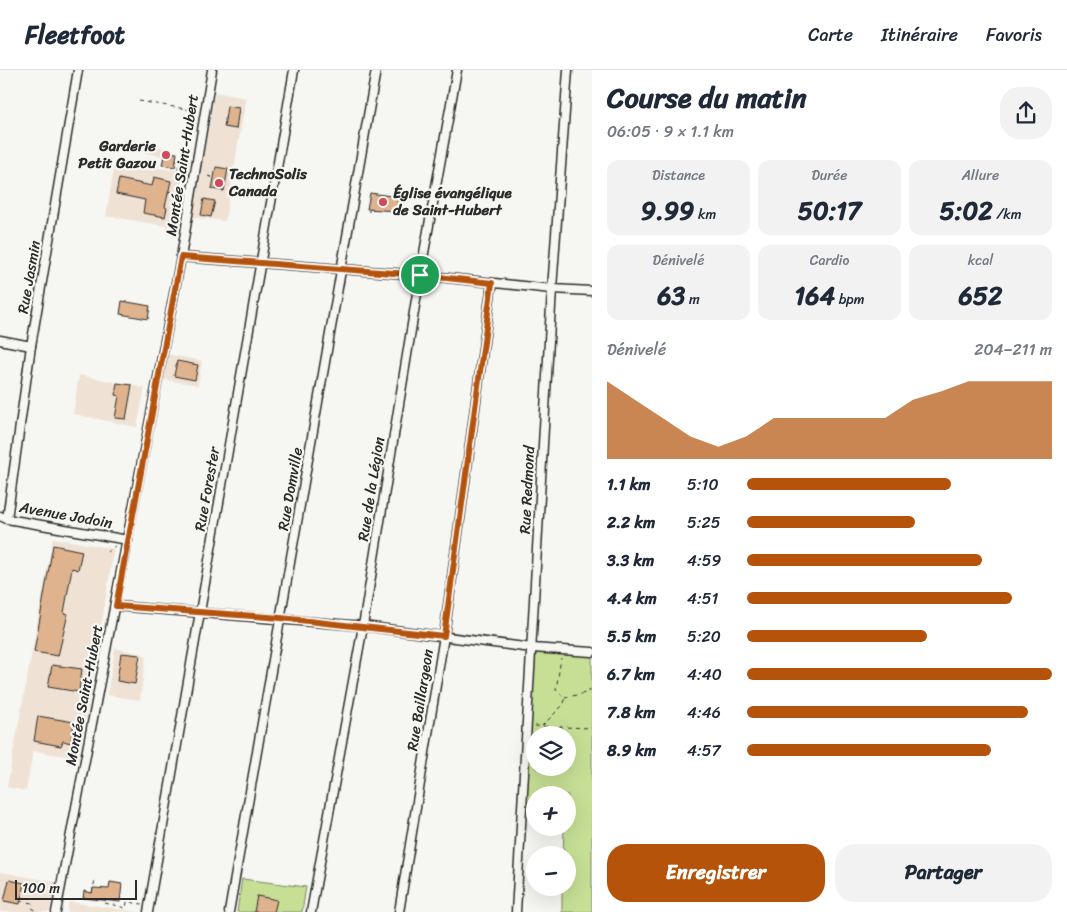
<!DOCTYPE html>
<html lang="fr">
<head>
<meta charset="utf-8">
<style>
  :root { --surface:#fff; --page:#f2f2f3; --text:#1f2937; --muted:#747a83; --line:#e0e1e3; --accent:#b45309 }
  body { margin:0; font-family:Sriracha,sans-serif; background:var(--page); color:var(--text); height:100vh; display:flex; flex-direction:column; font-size:19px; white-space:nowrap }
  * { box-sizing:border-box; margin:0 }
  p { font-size:16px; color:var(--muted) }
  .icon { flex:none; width:28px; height:28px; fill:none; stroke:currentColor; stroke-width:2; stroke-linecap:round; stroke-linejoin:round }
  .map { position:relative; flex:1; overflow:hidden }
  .sheet { display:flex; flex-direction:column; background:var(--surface); width:475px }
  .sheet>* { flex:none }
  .controls { position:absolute; left:526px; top:656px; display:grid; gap:10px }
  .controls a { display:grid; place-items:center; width:50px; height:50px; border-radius:50%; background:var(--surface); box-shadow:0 5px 20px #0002; font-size:25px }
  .scale { position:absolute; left:15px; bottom:12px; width:122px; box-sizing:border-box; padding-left:5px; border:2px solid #2b2b2b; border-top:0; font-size:14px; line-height:18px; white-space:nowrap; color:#2b2b2b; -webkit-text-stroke:4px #f6f6f2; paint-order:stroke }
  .pin { position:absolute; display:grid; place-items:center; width:42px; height:42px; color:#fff; margin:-21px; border:2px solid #fff; border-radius:50%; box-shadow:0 1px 5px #0007 }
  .round { display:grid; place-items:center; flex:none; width:52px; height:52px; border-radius:20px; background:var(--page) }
  .head { display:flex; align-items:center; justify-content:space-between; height:85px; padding:0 15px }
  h1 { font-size:28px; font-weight:700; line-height:38px }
  .figures { display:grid; grid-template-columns:repeat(3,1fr); gap:8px; height:85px; padding:5px 15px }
  .figures div { display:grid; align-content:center; border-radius:12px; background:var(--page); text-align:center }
  .figures b { font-size:25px; font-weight:700 }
  .figures small { font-size:14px; font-weight:400 }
  .figures p { font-size:14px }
  .chart { height:140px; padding:10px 15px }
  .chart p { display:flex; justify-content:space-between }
  .chart svg { width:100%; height:90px; margin-top:5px; fill:var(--accent); opacity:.7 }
  .cta { display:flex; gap:10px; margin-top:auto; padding:10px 15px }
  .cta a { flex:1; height:58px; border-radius:20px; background:var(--accent); color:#fff; font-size:20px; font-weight:700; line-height:58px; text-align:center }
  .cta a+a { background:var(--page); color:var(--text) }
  ul { padding:0 15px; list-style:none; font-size:16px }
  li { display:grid; grid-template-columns:80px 60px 1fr; align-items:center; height:38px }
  li i { height:12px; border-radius:6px; background:var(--accent) }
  header { display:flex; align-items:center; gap:30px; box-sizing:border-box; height:70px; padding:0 25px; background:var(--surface); border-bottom:1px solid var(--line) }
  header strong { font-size:24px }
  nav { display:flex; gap:28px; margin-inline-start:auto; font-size:18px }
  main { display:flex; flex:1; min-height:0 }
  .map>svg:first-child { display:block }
  .built { fill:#efe2d4 }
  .green { fill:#c6df95; stroke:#788560; fill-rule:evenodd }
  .building { fill:#deb38e; stroke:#2b2b2b }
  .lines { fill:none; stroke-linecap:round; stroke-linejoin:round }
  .minor-casing { stroke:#2b2b2b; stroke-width:11 }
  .path { stroke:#2b2b2b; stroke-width:1; stroke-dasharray:4 4; stroke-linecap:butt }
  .minor { stroke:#f6f6f2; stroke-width:8 }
  .route-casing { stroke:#fff; stroke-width:10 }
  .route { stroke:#b45309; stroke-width:6 }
  .poi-dot { fill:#d1495b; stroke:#f6f6f2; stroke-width:2 }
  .labels { text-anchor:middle; stroke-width:4.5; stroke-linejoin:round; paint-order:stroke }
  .poi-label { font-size:15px; font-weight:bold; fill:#2b2b2b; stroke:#f6f6f2; text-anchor:start }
  .street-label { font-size:15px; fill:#2b2b2b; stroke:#f6f6f2 }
</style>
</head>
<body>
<header>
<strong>Fleetfoot</strong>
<nav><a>Carte</a><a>Itinéraire</a><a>Favoris</a></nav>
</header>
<main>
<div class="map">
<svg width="592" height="842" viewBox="0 0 592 842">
  <rect width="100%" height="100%" fill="#f6f6f2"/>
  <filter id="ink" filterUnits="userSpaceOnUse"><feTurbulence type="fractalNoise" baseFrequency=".02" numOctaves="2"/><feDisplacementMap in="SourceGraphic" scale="10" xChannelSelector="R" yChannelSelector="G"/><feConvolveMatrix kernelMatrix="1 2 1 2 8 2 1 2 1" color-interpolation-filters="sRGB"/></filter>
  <g filter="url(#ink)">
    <g class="built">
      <path d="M215,22L246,28L225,151L192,147Z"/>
      <path d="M122,70L164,78L165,82L177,83L175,97L162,95V86L121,78Z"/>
      <path d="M115,93L184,101L172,157L106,146Z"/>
      <path d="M167,284L202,291L198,315L161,309Z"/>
      <path d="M79,305L145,318L137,357L73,344Z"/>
      <path d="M53,468L114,479L79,688L33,681L26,721L7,717Z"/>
      <path d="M115,578L146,585L140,630L107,625Z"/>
      <path d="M0,802L56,812L49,842H0Z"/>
      <path d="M69,832L140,842H67Z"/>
    </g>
    <g class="green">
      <path d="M530,575L592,578V842H562V818H568V785H563L564,758H568V725H535V748L519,746ZM535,665H568V698H535Z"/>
      <path d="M242,809L306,817L302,842H237Z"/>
    </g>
    <g class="building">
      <path d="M227,36L239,38L236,59L224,57Z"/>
      <path d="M165,82L177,83L175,97L162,95Z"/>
      <path d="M216,97L228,99L224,121L212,119Z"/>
      <path d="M154,107L171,111L165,137L167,138L165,147L143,143L145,130L116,124L119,109L152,116Z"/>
      <path d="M370,123L399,127L396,141L367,139Z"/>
      <path d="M204,129L215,131L211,147L201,145Z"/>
      <path d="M122,231L150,236L148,249L120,244Z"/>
      <path d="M177,291L198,295L195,310L174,306Z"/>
      <path d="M117,313L132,315L126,349L115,348L119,326L115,325Z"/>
      <path d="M53,475L82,481L78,500L72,498L64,543L68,544L58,586L34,582Z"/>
      <path d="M121,583L140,585L135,614L117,611Z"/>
      <path d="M52,595L82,599L79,622L48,617Z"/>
      <path d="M38,646L74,652L71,673L63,671L61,676L34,671Z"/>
      <path d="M9,810L24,813L20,834L4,831Z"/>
      <path d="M110,812L122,814L120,832L83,828L84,821L92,823L93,818L109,819Z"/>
      <path d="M257,826L277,830L274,842H254Z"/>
    </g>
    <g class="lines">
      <defs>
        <g id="minor">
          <path d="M181,187L420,205L552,219L592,221"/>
          <path d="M0,270L31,276"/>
          <path d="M0,446L7,449L128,470"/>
          <path d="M7,449L31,276L78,0"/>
          <path d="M116,536L363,556L532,578L592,582"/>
          <path d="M56,842L181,187L212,0"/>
          <path d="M148,842L294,0"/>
          <path d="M229,842L376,0"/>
          <path d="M311,842L363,556L420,205L457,0"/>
          <path d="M399,842L444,566L492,213"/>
          <path d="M516,842L552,219L568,0"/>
        </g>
      </defs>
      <use href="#minor" class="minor-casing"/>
      <g class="path">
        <path d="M139,31L197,41"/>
        <path d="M176,89L179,92L178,100"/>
        <path d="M208,106L214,108"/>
        <path d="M168,121L172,122"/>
        <path d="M397,136L400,137L399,146"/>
        <path d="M369,142V140"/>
        <path d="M107,482L115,476"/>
        <path d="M81,610L84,609"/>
        <path d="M565,628C576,624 582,626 592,619"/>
        <path d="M535,656L592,658"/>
        <path d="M542,656L564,634L565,628L556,620L561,588"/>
        <path d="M92,823L95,810"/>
        <path d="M21,831L33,833"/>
        <path d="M105,833L126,838L127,832L142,834"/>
        <path d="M32,838L39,842"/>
      </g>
      <use href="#minor" class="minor"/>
    </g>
  </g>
  <g class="lines" filter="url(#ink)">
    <defs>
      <path id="route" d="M181,187L420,205L492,213L444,566L281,548L116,536Z"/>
    </defs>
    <use href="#route" class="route-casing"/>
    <use href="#route" class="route"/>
  </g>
  <g class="poi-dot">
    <circle cx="166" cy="85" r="5"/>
    <circle cx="219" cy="113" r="5"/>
    <circle cx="383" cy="132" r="5"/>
  </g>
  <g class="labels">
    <g class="poi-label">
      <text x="156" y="81" text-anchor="end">Garderie<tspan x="156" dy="17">Petit Gazou</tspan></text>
      <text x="229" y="109">TechnoSolis<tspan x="229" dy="17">Canada</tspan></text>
      <text x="393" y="128">Église évangélique<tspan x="393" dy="17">de Saint-Hubert</tspan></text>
    </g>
    <g class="street-label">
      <text transform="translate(182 95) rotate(-81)" y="5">Montée Saint-Hubert</text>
      <text transform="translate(29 207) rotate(-80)" y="5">Rue Jasmin</text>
      <text transform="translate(207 419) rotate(-80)" y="5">Rue Forester</text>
      <text transform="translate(290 419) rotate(-80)" y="5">Rue Domville</text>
      <text transform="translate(371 419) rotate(-81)" y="5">Rue de la Légion</text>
      <text transform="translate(527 420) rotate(-87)" y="5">Rue Redmond</text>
      <text transform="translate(66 445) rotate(10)" y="5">Avenue Jodoin</text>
      <text transform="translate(84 625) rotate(-79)" y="5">Montée Saint-Hubert</text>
      <text transform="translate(420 630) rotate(-81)" y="5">Rue Baillargeon</text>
    </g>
  </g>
</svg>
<div class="controls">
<a><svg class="icon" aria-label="layers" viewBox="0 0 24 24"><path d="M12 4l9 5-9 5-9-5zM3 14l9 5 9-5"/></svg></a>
<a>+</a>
<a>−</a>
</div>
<div class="scale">100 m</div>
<div class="pin" style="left:420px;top:205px;background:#1e9e55"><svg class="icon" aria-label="arrive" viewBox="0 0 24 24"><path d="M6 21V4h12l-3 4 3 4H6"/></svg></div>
</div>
<section class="sheet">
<div class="head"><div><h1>Course du matin</h1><p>06:05 · 9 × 1.1 km</p></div><a class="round"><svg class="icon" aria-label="share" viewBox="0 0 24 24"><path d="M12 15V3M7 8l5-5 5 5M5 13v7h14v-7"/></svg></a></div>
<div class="figures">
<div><p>Distance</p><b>9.99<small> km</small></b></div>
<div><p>Durée</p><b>50:17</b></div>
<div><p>Allure</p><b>5:02<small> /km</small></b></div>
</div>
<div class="figures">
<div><p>Dénivelé</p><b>63<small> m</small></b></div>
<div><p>Cardio</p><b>164<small> bpm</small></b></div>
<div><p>kcal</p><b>652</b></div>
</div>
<div class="chart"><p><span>Dénivelé</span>204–211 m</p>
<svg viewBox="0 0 160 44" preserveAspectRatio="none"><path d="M0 44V6L10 15L20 24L30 33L40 38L50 33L60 24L70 24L80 24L90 24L100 24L110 15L120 11L130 6L140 6L150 6L160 6V44z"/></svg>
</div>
<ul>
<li><b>1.1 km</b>5:10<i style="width:67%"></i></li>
<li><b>2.2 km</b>5:25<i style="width:55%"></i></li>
<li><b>3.3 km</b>4:59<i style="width:77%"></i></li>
<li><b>4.4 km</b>4:51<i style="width:87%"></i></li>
<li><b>5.5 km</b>5:20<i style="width:59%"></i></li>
<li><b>6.7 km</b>4:40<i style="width:100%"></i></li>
<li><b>7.8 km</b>4:46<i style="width:92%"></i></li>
<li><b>8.9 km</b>4:57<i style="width:80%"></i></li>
</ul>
<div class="cta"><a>Enregistrer</a><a>Partager</a></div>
</section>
</main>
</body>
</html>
